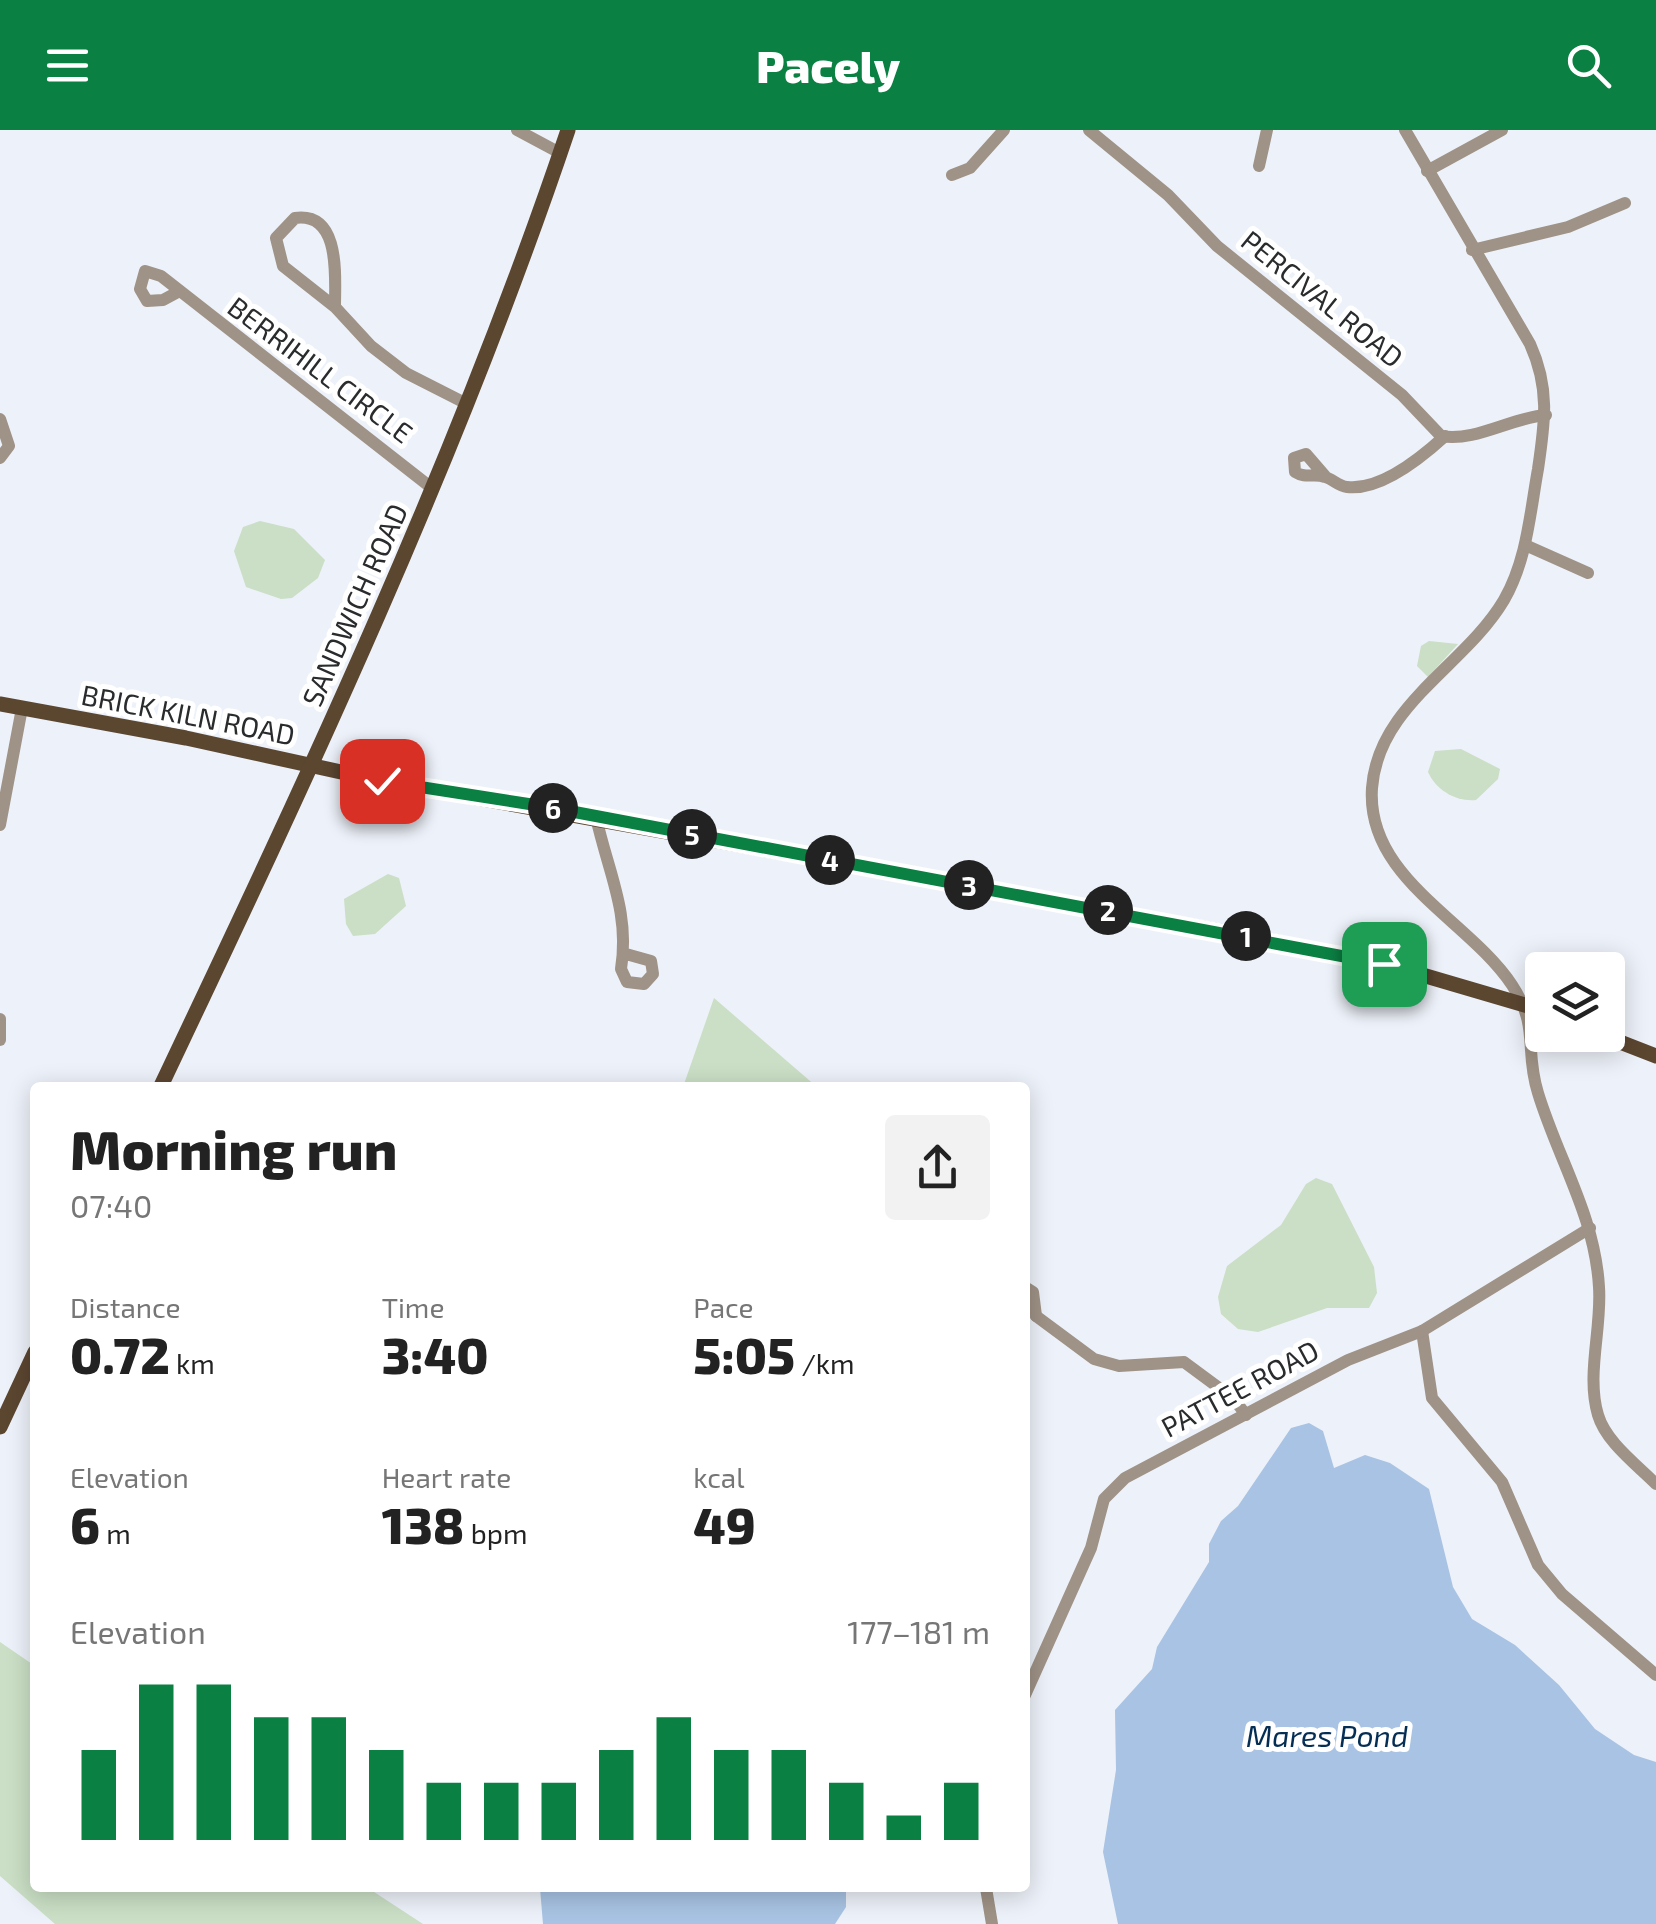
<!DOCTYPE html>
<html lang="en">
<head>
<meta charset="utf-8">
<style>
  :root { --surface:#fff; --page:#f2f2f2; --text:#222; --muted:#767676; --accent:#0b8043 }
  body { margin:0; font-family:"Exo 2",sans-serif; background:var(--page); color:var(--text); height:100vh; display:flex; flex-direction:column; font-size:38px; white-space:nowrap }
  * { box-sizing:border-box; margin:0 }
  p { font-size:32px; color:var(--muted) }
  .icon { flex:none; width:55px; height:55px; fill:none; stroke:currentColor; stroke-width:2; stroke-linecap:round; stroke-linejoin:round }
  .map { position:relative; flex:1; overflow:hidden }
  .drawer { position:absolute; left:30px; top:952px; width:1000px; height:810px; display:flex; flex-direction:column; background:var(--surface); border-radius:10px; box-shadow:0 5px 25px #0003 }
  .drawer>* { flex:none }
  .controls { position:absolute; left:1525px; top:822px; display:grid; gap:20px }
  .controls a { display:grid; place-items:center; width:100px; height:100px; border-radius:10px; background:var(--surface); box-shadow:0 5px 25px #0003; font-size:50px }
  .pin { position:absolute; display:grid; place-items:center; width:85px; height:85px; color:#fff; margin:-42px; border-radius:20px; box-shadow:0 5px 15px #0006 }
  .km { position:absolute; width:50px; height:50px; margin:-25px; border-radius:50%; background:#222; color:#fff; font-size:28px; line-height:50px; text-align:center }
  .round { display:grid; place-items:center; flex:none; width:105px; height:105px; border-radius:10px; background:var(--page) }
  .overview { display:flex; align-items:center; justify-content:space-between; height:170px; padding:0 40px }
  h1 { font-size:55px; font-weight:800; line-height:75px }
  .metrics { display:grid; grid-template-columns:repeat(3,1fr); gap:15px; height:170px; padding:10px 40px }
  .metrics div { display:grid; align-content:center }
  .metrics b { font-size:50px; font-weight:800 }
  .metrics small { font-size:28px; font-weight:400 }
  .metrics p { font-size:28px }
  .chart { height:280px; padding:20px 40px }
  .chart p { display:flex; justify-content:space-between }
  .chart svg { width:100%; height:180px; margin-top:10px; stroke:var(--accent); stroke-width:6 }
  header { display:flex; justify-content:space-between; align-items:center; height:130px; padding:0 40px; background:var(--accent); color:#fff; font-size:45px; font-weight:800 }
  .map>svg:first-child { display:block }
  .green { fill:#cadfc5 }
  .water { fill:#a8c3e3 }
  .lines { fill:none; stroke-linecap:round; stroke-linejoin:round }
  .minor { stroke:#9f9286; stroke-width:12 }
  .major { stroke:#5b4630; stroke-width:15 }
  .route-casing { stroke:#fff; stroke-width:20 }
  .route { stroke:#0b8043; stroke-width:12 }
  .labels { text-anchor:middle; stroke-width:10; stroke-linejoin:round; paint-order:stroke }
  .street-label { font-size:28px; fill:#292b2d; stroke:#fefffe }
  .water-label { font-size:30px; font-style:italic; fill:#052e55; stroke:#fefffe }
</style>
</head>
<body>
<header><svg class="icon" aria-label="menu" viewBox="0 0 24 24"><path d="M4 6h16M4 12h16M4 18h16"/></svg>Pacely<svg class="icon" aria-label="search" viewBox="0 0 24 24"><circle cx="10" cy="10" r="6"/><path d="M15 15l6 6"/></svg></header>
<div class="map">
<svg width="1656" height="1794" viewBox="0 0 1656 1794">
  <rect width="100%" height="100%" fill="#edf1f9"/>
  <g class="green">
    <path d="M260,391L294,399L325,430L318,448L292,468L281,469L246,457L234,421L243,397Z"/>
    <path d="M1429,511L1458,514L1428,547L1417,536L1421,516Z"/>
    <path d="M1461,619L1500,639L1498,649L1476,670C1456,672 1436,660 1428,642L1435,621Z"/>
    <path d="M388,744L399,748L406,776L375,804L353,806L346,794L344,769Z"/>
    <path d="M714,868L817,957H683Z"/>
    <path d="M1316,1048L1332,1054L1374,1137L1377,1163L1369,1178H1327L1258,1202L1238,1199L1221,1184L1218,1167L1227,1136L1281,1095L1306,1054Z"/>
    <path d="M0,1512L35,1536V1758H368L423,1794H55L0,1746Z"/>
  </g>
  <g class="water">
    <path d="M1309,1293L1323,1301L1334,1338L1365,1325L1390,1333L1429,1359L1453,1457L1472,1489L1515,1515L1559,1555L1595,1599L1634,1625L1656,1632V1794H1118L1103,1722L1116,1640L1115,1580L1152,1539L1157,1517L1209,1432V1414L1221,1391L1238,1376L1291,1298Z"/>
    <path d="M540,1758H846V1777L835,1794H543Z"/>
  </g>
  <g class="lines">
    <g class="minor">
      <path d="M517,0L560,23"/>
      <path d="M1089,0L1168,65L1217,116L1402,265L1441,306C1476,312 1510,288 1546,285"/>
      <path d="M1405,0L1530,214C1550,258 1545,292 1538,339C1530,383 1527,430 1504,470C1465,536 1378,575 1372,658C1366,748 1469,790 1512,855C1540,898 1524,919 1538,963C1558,1029 1595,1086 1599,1157C1602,1198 1586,1245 1598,1285C1606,1312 1636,1334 1656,1354"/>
      <path d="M1259,36L1267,0"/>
      <path d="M1427,41L1502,0"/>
      <path d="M952,45L970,38L1004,0"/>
      <path d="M1472,120L1568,97L1625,73"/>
      <path d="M176,163L163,170L147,171L140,159L145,141L161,146L433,359"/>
      <path d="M335,177C335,146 341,82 295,88L276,108L283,136L335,177L371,216L406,243L467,274"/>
      <path d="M0,289L9,316L0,328"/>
      <path d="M1325,346L1306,324L1294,328L1295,342C1306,349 1314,343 1325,347C1333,349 1338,356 1347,357C1381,361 1422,327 1445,306"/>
      <path d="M1525,415L1588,443"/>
      <path d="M596,687C608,742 630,782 621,839L627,852L644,854L653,844L651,831L626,824"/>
      <path d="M0,695L22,578"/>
      <path d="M0,889V910"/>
      <path d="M1025,1157L1033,1162L1036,1186"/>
      <path d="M1036,1186L1094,1229L1119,1236L1184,1232L1234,1269L1246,1285"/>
      <path d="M1422,1201L1432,1268L1502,1352L1538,1435L1562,1464L1656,1545"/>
      <path d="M1025,1565L1091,1418L1104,1369L1125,1348L1348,1230L1422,1201L1590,1098"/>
      <path d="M986,1758L992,1794"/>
    </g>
    <g class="major">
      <path d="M0,574L186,608L382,651L1247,806L1385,834L1542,880"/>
      <path d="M1602,905L1656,926"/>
      <path d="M160,958C309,644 457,330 568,0"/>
      <path d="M0,1297L35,1222"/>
    </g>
  </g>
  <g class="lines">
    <defs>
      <path id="route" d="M382,651L548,677L1384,834"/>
    </defs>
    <use href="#route" class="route-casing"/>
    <use href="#route" class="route"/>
  </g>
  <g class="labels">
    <g class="street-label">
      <text transform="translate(1322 169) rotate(39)" y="10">PERCIVAL ROAD</text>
      <text transform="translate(320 240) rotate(37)" y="10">BERRIHILL CIRCLE</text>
      <text transform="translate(355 475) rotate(-66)" y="10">SANDWICH ROAD</text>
      <text transform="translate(188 585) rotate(11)" y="10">BRICK KILN ROAD</text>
      <text transform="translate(1240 1259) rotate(-28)" y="10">PATTEE ROAD</text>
    </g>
    <g class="water-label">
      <text x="1327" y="1617">Mares Pond</text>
    </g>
  </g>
</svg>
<div class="controls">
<a><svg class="icon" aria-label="layers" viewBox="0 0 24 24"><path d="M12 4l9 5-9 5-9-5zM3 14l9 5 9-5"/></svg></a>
</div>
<div class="pin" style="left:1384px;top:834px;background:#1e9e55"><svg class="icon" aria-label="arrive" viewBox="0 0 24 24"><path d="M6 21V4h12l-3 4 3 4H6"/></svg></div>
<div class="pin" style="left:382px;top:651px;background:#d93025"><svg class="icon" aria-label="check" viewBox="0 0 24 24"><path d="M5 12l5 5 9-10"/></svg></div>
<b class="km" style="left:1246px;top:806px">1</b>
<b class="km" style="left:1108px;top:780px">2</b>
<b class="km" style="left:969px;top:755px">3</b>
<b class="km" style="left:830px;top:730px">4</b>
<b class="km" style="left:692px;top:704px">5</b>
<b class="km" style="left:553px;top:678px">6</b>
<section class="drawer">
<div class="overview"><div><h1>Morning run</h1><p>07:40</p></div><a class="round"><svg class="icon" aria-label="share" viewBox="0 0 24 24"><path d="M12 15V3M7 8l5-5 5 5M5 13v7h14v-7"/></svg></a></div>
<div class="metrics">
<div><p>Distance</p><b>0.72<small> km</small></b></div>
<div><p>Time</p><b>3:40</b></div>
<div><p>Pace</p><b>5:05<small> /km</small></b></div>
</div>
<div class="metrics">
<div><p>Elevation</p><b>6<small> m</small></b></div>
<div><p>Heart rate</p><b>138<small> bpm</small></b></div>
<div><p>kcal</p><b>49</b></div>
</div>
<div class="chart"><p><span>Elevation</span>177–181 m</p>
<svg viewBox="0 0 160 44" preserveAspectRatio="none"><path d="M5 44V22M15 44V6M25 44V6M35 44V14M45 44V14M55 44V22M65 44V30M75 44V30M85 44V30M95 44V22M105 44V14M115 44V22M125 44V22M135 44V30M145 44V38M155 44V30"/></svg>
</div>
</section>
</div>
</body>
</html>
